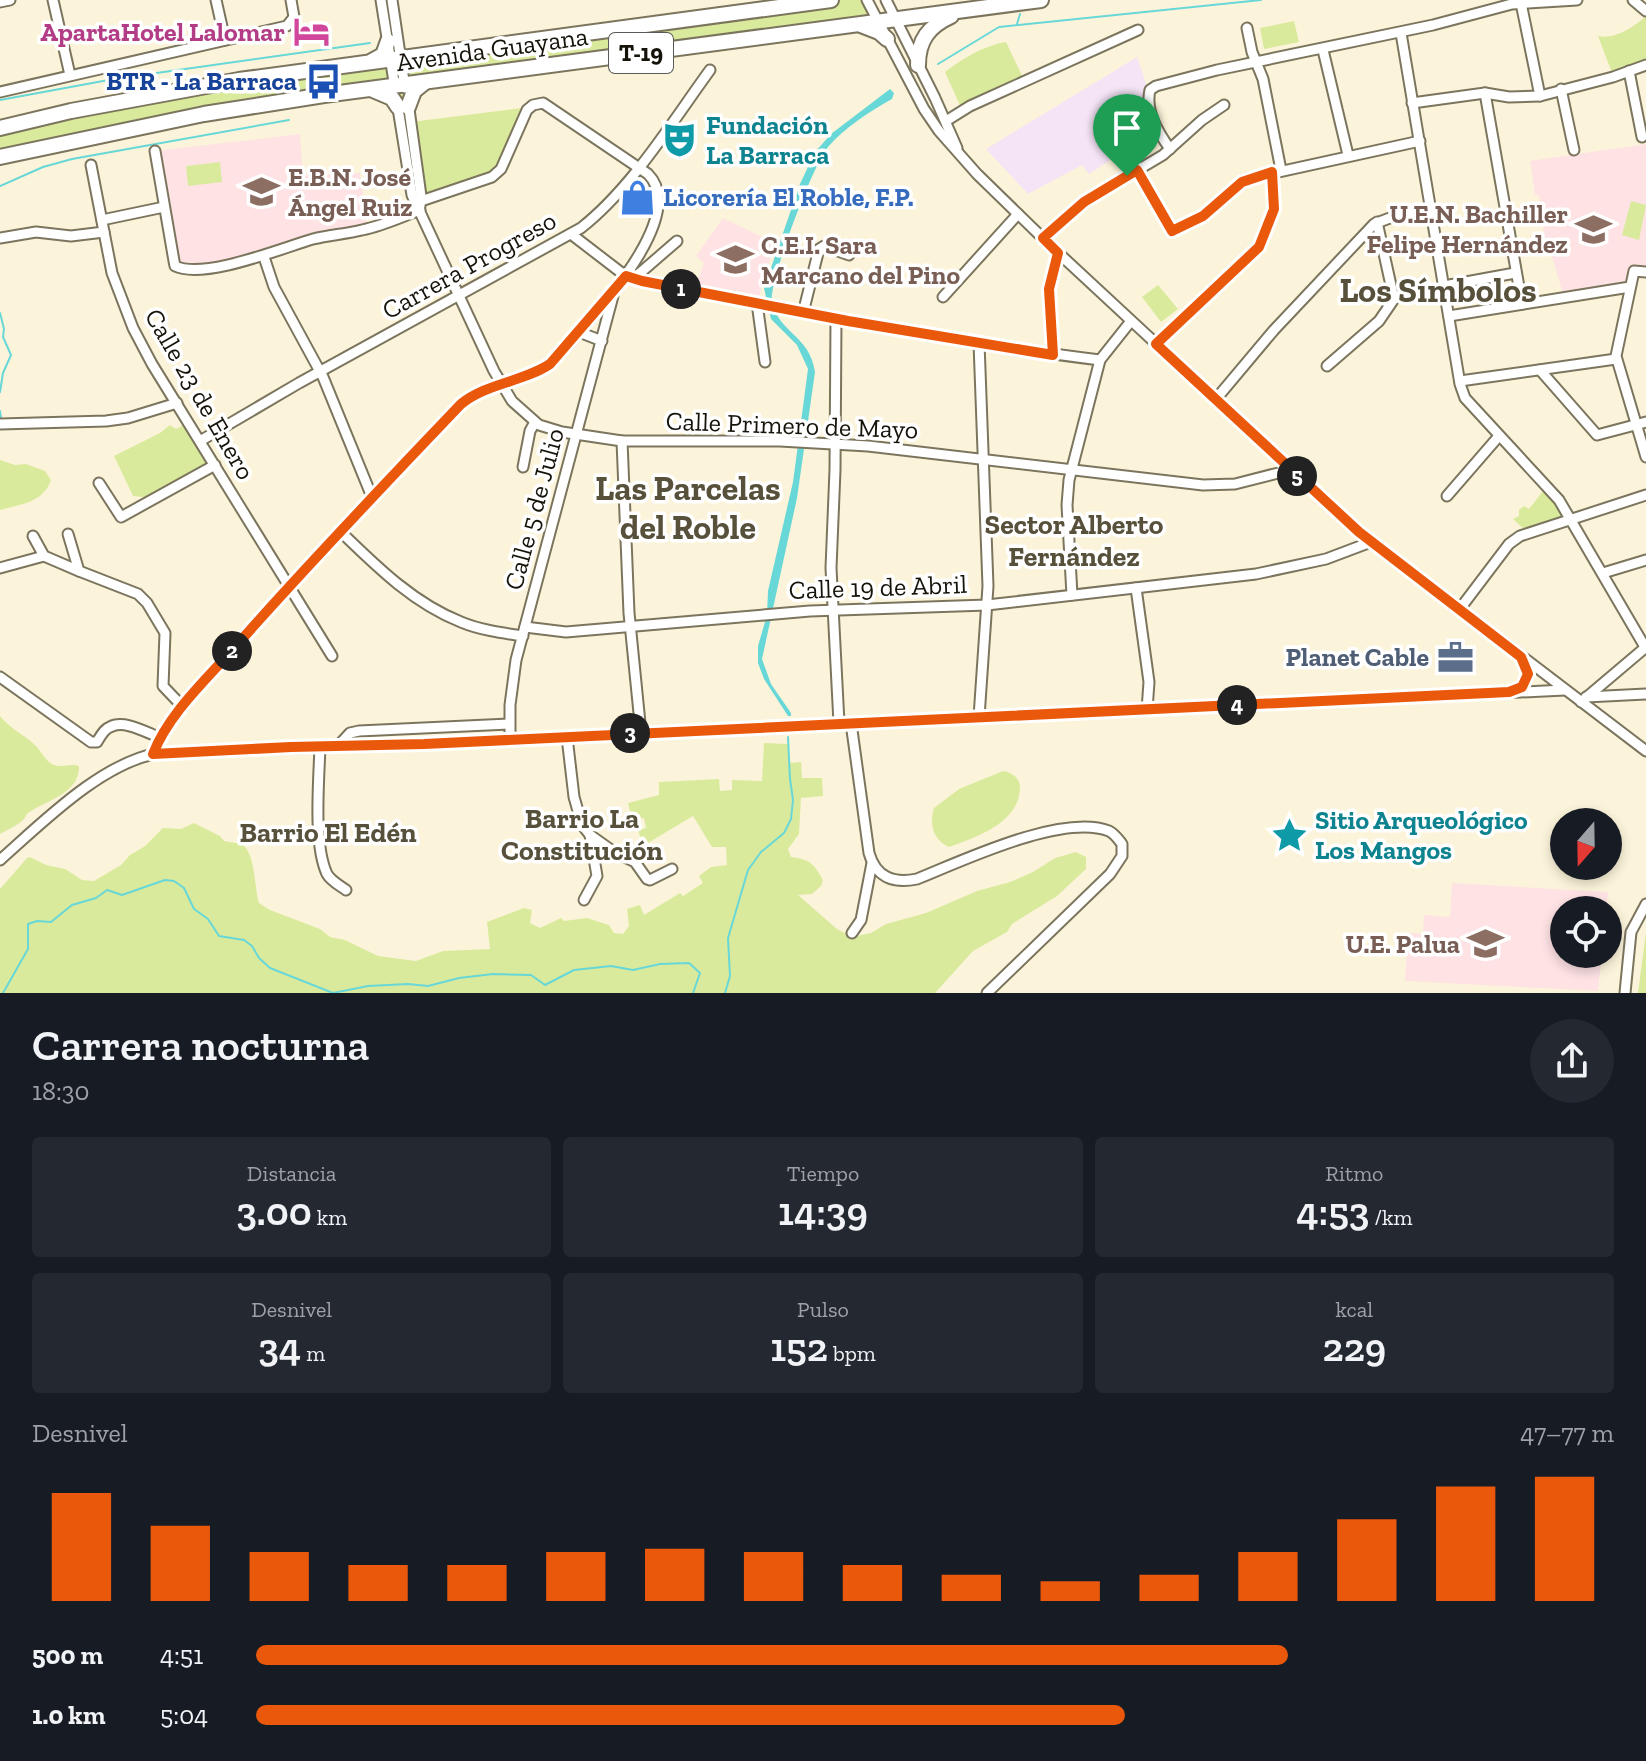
<!DOCTYPE html>
<html lang="es">
<head>
<meta charset="utf-8">
<style>
  :root { --surface:#171b24; --page:#242831; --text:#f1f3f6; --muted:#9ea1a6; --accent:#ea580c }
  body { margin:0; font-family:"Zilla Slab",serif; background:var(--page); color:var(--text); height:100vh; display:flex; flex-direction:column; font-size:30px; white-space:nowrap }
  * { box-sizing:border-box; margin:0 }
  p { font-size:26px; color:var(--muted) }
  .icon { flex:none; width:44px; height:44px; fill:none; stroke:currentColor; stroke-width:2; stroke-linecap:round; stroke-linejoin:round }
  .map { position:relative; height:993px; overflow:hidden }
  .sheet { display:flex; flex-direction:column; background:var(--surface); flex:1 }
  .sheet>* { flex:none }
  .needle { width:52px; rotate:200deg }
  .buttons { position:absolute; left:1550px; top:808px; display:grid; gap:16px }
  .buttons a { display:grid; place-items:center; width:72px; height:72px; border-radius:50%; background:var(--surface); box-shadow:0 4px 12px #0003; font-size:40px }
  .pin { position:absolute; display:grid; place-items:center; width:68px; height:68px; color:#fff; margin:-82px -34px; border-radius:50% 50% 50% 0; rotate:-45deg; box-shadow:0 0 8px #0007 }
  .pin .icon { rotate:45deg }
  .km { position:absolute; width:40px; height:40px; margin:-20px; border-radius:50%; background:#222; color:#fff; font-size:22px; line-height:40px; text-align:center }
  .round { display:grid; place-items:center; flex:none; width:84px; height:84px; border-radius:42px; background:var(--page) }
  .summary { display:flex; align-items:center; justify-content:space-between; height:136px; padding:0 32px }
  h1 { font-size:44px; font-weight:600; line-height:60px }
  .figures { display:grid; grid-template-columns:repeat(3,1fr); gap:12px; height:136px; padding:8px 32px }
  .figures div { display:grid; align-content:center; border-radius:8px; background:var(--page); text-align:center }
  .figures b { font-size:40px; font-weight:600 }
  .figures small { font-size:22px; font-weight:400 }
  .figures p { font-size:22px }
  .chart { height:224px; padding:16px 32px }
  .chart p { display:flex; justify-content:space-between }
  .chart svg { width:100%; height:144px; margin-top:8px; stroke:var(--accent); stroke-width:6 }
  ul { padding:0 32px; list-style:none; font-size:26px }
  li { display:grid; grid-template-columns:128px 96px 1fr; align-items:center; height:60px }
  li i { height:20px; border-radius:10px; background:var(--accent) }
  .map>svg:first-child { display:block }
  .industrial { fill:#f4e4f6 }
  .education { fill:#fee2e4 }
  .green { fill:#daea9d; fill-rule:evenodd }
  .water { fill:#68d7d7 }
  .lines { fill:none; stroke-linecap:round; stroke-linejoin:round }
  .stream { stroke:#68d7d7; stroke-width:2 }
  .minor-casing { stroke:#7c755e; stroke-width:13 }
  .trunk-casing { stroke:#7c755e; stroke-width:18 }
  .minor { stroke:#fff; stroke-width:9 }
  .trunk { stroke:#fff; stroke-width:14 }
  .route-casing { stroke:#fff; stroke-width:16 }
  .route { stroke:#ea580c; stroke-width:10 }
  .labels { text-anchor:middle; stroke-width:7; stroke-linejoin:round; paint-order:stroke }
  .shield { fill:#fff; stroke:#5c5a54; stroke-width:2 }
  .shield-label { font-size:24px; font-weight:bold; fill:#16130a }
  .hotel-label { font-size:26px; font-weight:bold; fill:#b23c85; stroke:#fff; text-anchor:end }
  .street-label { font-size:26px; fill:#16130a; stroke:#fff }
  .transit-label { font-size:26px; font-weight:bold; fill:#164399; stroke:#fff; text-anchor:end }
  .culture-label { font-size:26px; font-weight:bold; fill:#0d838f; stroke:#fff; text-anchor:start }
  .education-label { font-size:26px; font-weight:bold; fill:#785e54; stroke:#fff; text-anchor:start }
  .shop-label { font-size:26px; font-weight:bold; fill:#366cbe; stroke:#fff; text-anchor:start }
  .service-label { font-size:26px; font-weight:bold; fill:#4e5e75; stroke:#fff; text-anchor:end }
  .neighbourhood-label { font-size:28px; font-weight:bold; fill:#57503b; stroke:#fff }
  .district-label { font-size:34px; font-weight:bold; fill:#57503b; stroke:#fff }
</style>
</head>
<body>
<div class="map">
<svg width="1646" height="993" viewBox="0 0 1646 993">
  <rect width="100%" height="100%" fill="#fcf4da"/>
  <path class="industrial" d="M1137,57L1149,92L1155,126L1128,142L1130,147L1089,174L1082,165L1028,194L986,149Z"/>
  <g class="education">
    <path d="M300,134L303,175L360,173L367,229L260,258L178,268L155,151Z"/>
    <path d="M1646,144V271H1633L1630,287L1564,297L1550,250H1546L1539,195H1535L1530,161Z"/>
    <path d="M723,218L775,243L757,303L694,291L704,263L696,256Z"/>
    <path d="M1452,883L1608,892L1606,910H1564V954H1602L1598,991L1405,981L1408,933L1423,934L1424,915L1450,917Z"/>
  </g>
  <g class="green">
    <path d="M381,0H392L401,57L818,0H867L878,22L405,85L411,122L530,107L501,169L415,203L395,87L0,157V128L390,60ZM401,58L404,85L394,86L391,60Z"/>
    <path d="M1646,16V65L1614,78L1598,36C1614,40 1634,27 1646,16Z"/>
    <path d="M1294,21L1299,42L1264,49L1260,28Z"/>
    <path d="M1006,42L1025,82L962,110L945,72C963,58 983,46 1006,42Z"/>
    <path d="M220,162L222,182L188,186L186,166Z"/>
    <path d="M1631,201L1646,205L1639,240L1622,235Z"/>
    <path d="M1158,285L1178,309L1161,322L1142,297Z"/>
    <path d="M189,422L215,465L152,498L133,496L114,456L160,433L170,425L176,429Z"/>
    <path d="M0,460L15,465L26,464L45,471L51,480C43,503 21,504 0,510Z"/>
    <path d="M1547,486L1572,519L1528,533L1513,519L1519,516V510L1524,506L1529,509Z"/>
    <path d="M0,716C10,729 24,734 36,746C41,751 46,762 54,765C62,768 71,763 79,766C80,792 49,800 31,811C21,818 31,812 22,821C16,826 7,830 0,834Z"/>
    <path d="M764,743L788,744L789,763L801,762L802,778H822L823,796L801,798L799,834L788,849L791,857C810,859 814,864 823,880L821,886L812,894L798,895L837,929L852,937L871,933L886,924L926,913L977,891L1010,882L1033,872L1055,858L1076,852L1086,857V869L1057,896L1012,924L1007,932L973,951L935,993H0V889L27,858L30,857L46,865L65,869L82,880L94,881L121,865L130,855L145,846L163,828L181,829L194,823L220,836L224,841C230,843 238,842 243,845C256,856 254,887 259,903L270,910L320,929L330,937L345,940L378,956L416,961L443,951L490,949L487,922L524,908L532,910L530,923L540,928L561,918L564,921L587,918L609,925L614,933L623,934L629,926L627,909L640,905L644,915L680,893L683,896L703,883L699,876L711,867L727,865L726,847H712L693,816L643,846L638,830L646,828L644,818L632,820L628,803L659,795V782L719,779L720,791L732,790V780L762,781Z"/>
    <path d="M1003,771C1011,772 1020,778 1020,787C1020,823 976,837 949,847C933,840 929,824 934,808L959,789Z"/>
    <path d="M1646,932V993H1638Z"/>
  </g>
  <path class="water" d="M890,89L894,93L892,99C870,111 844,128 828,147C814,162 768,284 772,301C778,333 810,335 815,372L797,498L762,659L771,684L791,713V716H788L764,679L758,663V646L767,615L768,591L793,482L808,369L797,345L771,319L764,288L800,184L815,152L831,134Z"/>
  <g class="lines">
    <g class="stream">
      <path d="M1017,24L1020,14"/>
      <path d="M938,64L999,27L1261,0"/>
      <path d="M0,100L114,79L370,43"/>
      <path d="M0,186L43,167L72,159L289,120"/>
      <path d="M0,313L4,329L3,337L11,355L3,373L0,392"/>
      <path d="M0,411L1,418"/>
      <path d="M3,993L28,949V924L37,921L51,922L72,905L96,898L107,890L122,895L165,880L174,881L184,888L194,909L208,919L219,936L244,940L252,946L259,958L270,968L333,993L368,986L408,984L428,986L459,978L493,974L531,975L545,985L574,970L611,966L633,970L660,964L689,963L700,973L693,993"/>
      <path d="M725,993L730,976L728,938L748,870L761,852L784,833L791,819L793,800L790,779L788,737"/>
    </g>
    <defs>
      <g id="minor">
        <path d="M53,0L70,75"/>
        <path d="M216,0L225,40"/>
        <path d="M381,0L395,88"/>
        <path d="M392,0L405,88"/>
        <path d="M867,0L924,109L939,131L977,174L1053,248L1359,532L1646,751"/>
        <path d="M886,0L935,98L957,148"/>
        <path d="M1633,0L1646,11"/>
        <path d="M0,2L10,0"/>
        <path d="M1521,3L1540,96"/>
        <path d="M1247,28L1252,52L1263,79L1281,170"/>
        <path d="M1401,33L1460,384L1465,398L1559,500L1645,647"/>
        <path d="M1323,50L1348,155"/>
        <path d="M1629,71L1642,137"/>
        <path d="M1561,89L1574,150"/>
        <path d="M0,92L287,26L294,17L291,0"/>
        <path d="M1485,93L1522,304"/>
        <path d="M397,102L412,195L494,371L512,401L539,425L562,432L622,441H780L868,446L1203,485L1235,484L1290,470"/>
        <path d="M408,102L421,196L420,206"/>
        <path d="M1412,103L1485,93L1509,97L1540,96L1613,77L1646,65"/>
        <path d="M946,121L970,106L1138,30"/>
        <path d="M1170,149C1158,132 1145,111 1150,90L1156,86L1217,70L1433,25L1512,4L1577,0"/>
        <path d="M155,151L174,261L175,266C204,280 282,248 313,239C329,235 346,234 362,230C382,226 401,217 420,210"/>
        <path d="M91,165L112,273L133,328L152,364L332,656"/>
        <path d="M1137,170L1172,231L1203,216L1247,179L1420,141"/>
        <path d="M102,220L164,207"/>
        <path d="M571,234L623,274L642,281C794,311 946,341 1100,360"/>
        <path d="M0,238L36,232L71,236L104,232"/>
        <path d="M1043,238L1084,202L1163,155L1202,120L1224,105"/>
        <path d="M264,257L274,287L323,377L372,497"/>
        <path d="M1646,272L1634,271L1616,356L1646,457"/>
        <path d="M633,279L677,241"/>
        <path d="M1444,286L1515,273"/>
        <path d="M943,297L1018,214"/>
        <path d="M757,303L765,362"/>
        <path d="M803,313L819,249L824,246L849,255"/>
        <path d="M1449,316L1630,287"/>
        <path d="M836,319L835,470L831,568L839,723"/>
        <path d="M579,332L602,341"/>
        <path d="M1156,344L1259,247L1274,209L1272,172"/>
        <path d="M1053,355L1049,289L1058,253"/>
        <path d="M1327,366L1379,321L1394,299L1377,222"/>
        <path d="M1540,370L1597,435L1646,422"/>
        <path d="M1460,381L1616,359"/>
        <path d="M1216,399L1274,330L1374,224L1395,216L1432,210"/>
        <path d="M0,424L106,421L128,418L177,403"/>
        <path d="M200,441L299,383L581,228C632,188 672,122 710,70"/>
        <path d="M622,441L629,613L641,733"/>
        <path d="M523,467L530,431L535,422"/>
        <path d="M99,483L121,517L215,465"/>
        <path d="M1447,496L1499,436"/>
        <path d="M340,531C376,566 413,603 461,622C480,630 502,633 523,636"/>
        <path d="M68,534L79,571L138,594L147,603L165,633L163,686L183,707"/>
        <path d="M33,536L44,556L79,571"/>
        <path d="M0,568L44,556"/>
        <path d="M1603,573L1646,560"/>
        <path d="M1136,588L1149,682L1147,710"/>
        <path d="M1072,595L1067,505L1069,480L1100,360L1131,321"/>
        <path d="M1459,610L1509,544L1520,536L1646,495"/>
        <path d="M525,627L566,632L810,611L987,605L1256,574L1326,559L1371,542"/>
        <path d="M0,677L91,742H97C100,737 104,729 110,727C124,719 147,733 161,738"/>
        <path d="M1515,690C1529,684 1529,672 1523,660"/>
        <path d="M1586,697L1646,694"/>
        <path d="M1581,702L1646,647"/>
        <path d="M979,717L988,586L979,343"/>
        <path d="M851,723L869,853C876,877 893,884 917,879C962,861 1062,813 1109,831C1115,834 1118,839 1122,844V856L1110,874L987,993"/>
        <path d="M567,737L574,797L582,825L590,835L614,852L635,862L647,879L650,880L672,869"/>
        <path d="M510,740V705L516,660L613,296"/>
        <path d="M320,746C319,780 313,844 327,874C331,881 339,885 346,890"/>
        <path d="M338,746L350,733L359,731L509,724"/>
        <path d="M153,754C169,712 209,676 239,643C311,561 386,482 461,404C487,383 524,384 550,363C563,353 573,339 583,327C608,300 686,212 648,174L543,103L533,105L527,110L501,169L492,177L415,203"/>
        <path d="M0,860C42,823 103,761 160,753L435,743L1565,690"/>
        <path d="M584,900L597,876L590,835"/>
        <path d="M852,933L861,920L872,863"/>
        <path d="M1625,993L1631,932L1646,904"/>
      </g>
      <g id="trunk">
        <path d="M861,25L879,32L887,39"/>
        <path d="M372,61L383,55L388,41"/>
        <path d="M918,65C918,40 929,26 951,16"/>
        <path d="M373,90L392,98L398,107"/>
        <path d="M408,107L414,91L425,82"/>
        <path d="M0,128L71,111L239,80L831,0"/>
        <path d="M0,157L204,114L324,95L1041,0"/>
      </g>
    </defs>
    <use href="#minor" class="minor-casing"/>
    <use href="#trunk" class="trunk-casing"/>
    <use href="#minor" class="minor"/>
    <use href="#trunk" class="trunk"/>
  </g>
  <g class="lines">
    <defs>
      <path id="route" d="M1137,170L1172,231L1203,216L1242,182L1272,172L1274,209L1259,247L1156,344L1359,532L1521,657L1528,674L1522,687L1509,692L424,744L291,747L153,754C169,713 207,679 235,647C308,564 385,484 461,404C487,383 523,382 550,364L626,276L642,281L848,321L1053,355L1049,289L1058,253L1043,238L1084,202Z"/>
    </defs>
    <use href="#route" class="route-casing"/>
    <use href="#route" class="route"/>
  </g>
  <defs>
    <symbol id="hotel-bare" viewBox="-9 -9 18 18"><path d="M-6-4.5h1.5V1H6V5H4.5V3h-9V5H-6ZM-4 0a1.8 1.8 0 1 1 3.6 0ZM.5 0V-2.5h3Q6-2.5 6 0Z" fill="#d1479c" stroke="#fff" stroke-width="2.5" paint-order="stroke"/></symbol>
    <symbol id="bus-bare" viewBox="-9 -9 18 18"><path d="M-5-6H5V4H4V6H2V4H-2V6H-4V4H-5ZM-3.5-4V0h7V-4ZM-3.5 1.2v1.5H-2V1.2ZM2 1.2v1.5H3.5V1.2Z" fill="#1a4fb4" stroke="#fff" stroke-width="2.5" paint-order="stroke"/></symbol>
    <symbol id="theatre-bare" viewBox="-9 -9 18 18"><path d="M-5-5.5Q0-4 5-5.5V0Q5 5 0 6Q-5 5-5 0ZM-3.3-2.5H-1v1.5H-3.3ZM1-2.5H3.3v1.5H1ZM-2.8 1Q0 5.5 2.8 1Z" fill="#0f9aa8" stroke="#fff" stroke-width="2.5" paint-order="stroke"/></symbol>
    <symbol id="school-bare" viewBox="-9 -9 18 18"><path d="M0-5L7-2L0 1L-7-2ZM-4 1L0 2.5L4 1V4Q0 6-4 4Z" fill="#8d6e63" stroke="#fff" stroke-width="2.5" paint-order="stroke"/></symbol>
    <symbol id="shop-bare" viewBox="-9 -9 18 18"><path d="M-5-2.5h2.3a2.7 3.5 0 0 1 5.4 0H5L5.5 6h-11ZM-1.5-2.5h3a1.5 2.3 0 0 0-3 0Z" fill="#3f7fe0" stroke="#fff" stroke-width="2.5" paint-order="stroke"/></symbol>
    <symbol id="office-bare" viewBox="-9 -9 18 18"><path d="M-6-3h4V-5.5h4V-3h4V5H-6ZM-1-4.5V-3h2v-1.5ZM-6 0V1H6V0Z" fill="#5c6f8a" stroke="#fff" stroke-width="2.5" paint-order="stroke"/></symbol>
    <symbol id="sight-bare" viewBox="-9 -9 18 18"><path d="M0-6L1.8-2.2L6-1.7L2.9 1.2L3.7 5.4L0 3.3L-3.7 5.4L-2.9 1.2L-6-1.7L-1.8-2.2Z" fill="#0f9aa8" stroke="#fff" stroke-width="2.5" paint-order="stroke"/></symbol>
  </defs>
  <g fill-rule="evenodd">
    <use href="#hotel-bare" x="286" y="6" width="51" height="51"/>
    <use href="#bus-bare" x="298" y="56" width="51" height="51"/>
    <use href="#theatre-bare" x="654" y="114" width="51" height="51"/>
    <use href="#school-bare" x="236" y="166" width="51" height="51"/>
    <use href="#shop-bare" x="612" y="172" width="51" height="51"/>
    <use href="#school-bare" x="1568" y="204" width="51" height="51"/>
    <use href="#school-bare" x="710" y="234" width="51" height="51"/>
    <use href="#office-bare" x="1430" y="632" width="51" height="51"/>
    <use href="#sight-bare" x="1264" y="810" width="51" height="51"/>
    <use href="#school-bare" x="1460" y="918" width="51" height="51"/>
  </g>
  <g class="labels">
    <rect class="shield" x="609" y="33" width="64" height="40" rx="6"/>
    <g class="shield-label">
      <text x="641" y="61">T-19</text>
    </g>
    <g class="hotel-label">
      <text x="285" y="41">ApartaHotel Lalomar</text>
    </g>
    <g class="street-label">
      <text transform="translate(492 49) rotate(-8)" y="9">Avenida Guayana</text>
      <text transform="translate(469 265) rotate(-29)" y="9">Carrera Progreso</text>
      <text transform="translate(200 394) rotate(60)" y="9">Calle 23 de Enero</text>
      <text transform="translate(792 425) rotate(2)" y="9">Calle Primero de Mayo</text>
      <text transform="translate(534 509) rotate(-75)" y="9">Calle 5 de Julio</text>
      <text transform="translate(878 587) rotate(-2)" y="9">Calle 19 de Abril</text>
    </g>
    <g class="transit-label">
      <text x="297" y="90">BTR - La Barraca</text>
    </g>
    <g class="culture-label">
      <text x="706" y="134">Fundación<tspan x="706" dy="30">La Barraca</tspan></text>
      <text x="1315" y="829">Sitio Arqueológico<tspan x="1315" dy="30">Los Mangos</tspan></text>
    </g>
    <g class="education-label">
      <text x="288" y="186">E.B.N. José<tspan x="288" dy="30">Ángel Ruiz</tspan></text>
      <text x="1568" y="223" text-anchor="end">U.E.N. Bachiller<tspan x="1568" dy="30">Felipe Hernández</tspan></text>
      <text x="761" y="254">C.E.I. Sara<tspan x="761" dy="30">Marcano del Pino</tspan></text>
      <text x="1460" y="953" text-anchor="end">U.E. Palua</text>
    </g>
    <g class="shop-label">
      <text x="663" y="206">Licorería El Roble, F.P.</text>
    </g>
    <g class="service-label">
      <text x="1429" y="666">Planet Cable</text>
    </g>
    <g class="neighbourhood-label">
      <text x="1074" y="534">Sector Alberto<tspan x="1074" dy="32">Fernández</tspan></text>
      <text x="582" y="828">Barrio La<tspan x="582" dy="32">Constitución</tspan></text>
      <text x="328" y="842">Barrio El Edén</text>
    </g>
    <g class="district-label">
      <text x="1438" y="302">Los Símbolos</text>
      <text x="688" y="500">Las Parcelas<tspan x="688" dy="39">del Roble</tspan></text>
    </g>
  </g>
</svg>
<div class="buttons">
<a><svg class="needle" viewBox="-14 -14 28 28"><path d="M0-13l5 13h-10z" fill="#e53935"/><path d="M0 13l5-13h-10z" fill="#9ea1a6"/></svg></a>
<a><svg class="icon" aria-label="locate" viewBox="0 0 24 24"><circle cx="12" cy="12" r="6"/><path d="M12 2v4M12 18v4M2 12h4M18 12h4"/></svg></a>
</div>
<div class="pin" style="left:1127px;top:176px;background:#1e9e55"><svg class="icon" aria-label="arrive" viewBox="0 0 24 24"><path d="M6 21V4h12l-3 4 3 4H6"/></svg></div>
<b class="km" style="left:681px;top:289px">1</b>
<b class="km" style="left:232px;top:651px">2</b>
<b class="km" style="left:630px;top:733px">3</b>
<b class="km" style="left:1237px;top:705px">4</b>
<b class="km" style="left:1297px;top:476px">5</b>
</div>
<section class="sheet">
<div class="summary"><div><h1>Carrera nocturna</h1><p>18:30</p></div><a class="round"><svg class="icon" aria-label="share" viewBox="0 0 24 24"><path d="M12 15V3M7 8l5-5 5 5M5 13v7h14v-7"/></svg></a></div>
<div class="figures">
<div><p>Distancia</p><b>3.00<small> km</small></b></div>
<div><p>Tiempo</p><b>14:39</b></div>
<div><p>Ritmo</p><b>4:53<small> /km</small></b></div>
</div>
<div class="figures">
<div><p>Desnivel</p><b>34<small> m</small></b></div>
<div><p>Pulso</p><b>152<small> bpm</small></b></div>
<div><p>kcal</p><b>229</b></div>
</div>
<div class="chart"><p><span>Desnivel</span>47–77 m</p>
<svg viewBox="0 0 160 44" preserveAspectRatio="none"><path d="M5 44V11M15 44V21M25 44V29M35 44V33M45 44V33M55 44V29M65 44V28M75 44V29M85 44V33M95 44V36M105 44V38M115 44V36M125 44V29M135 44V19M145 44V9M155 44V6"/></svg>
</div>
<ul>
<li><b>500 m</b>4:51<i style="width:76%"></i></li>
<li><b>1.0 km</b>5:04<i style="width:64%"></i></li>
</ul>
</section>
</body>
</html>
